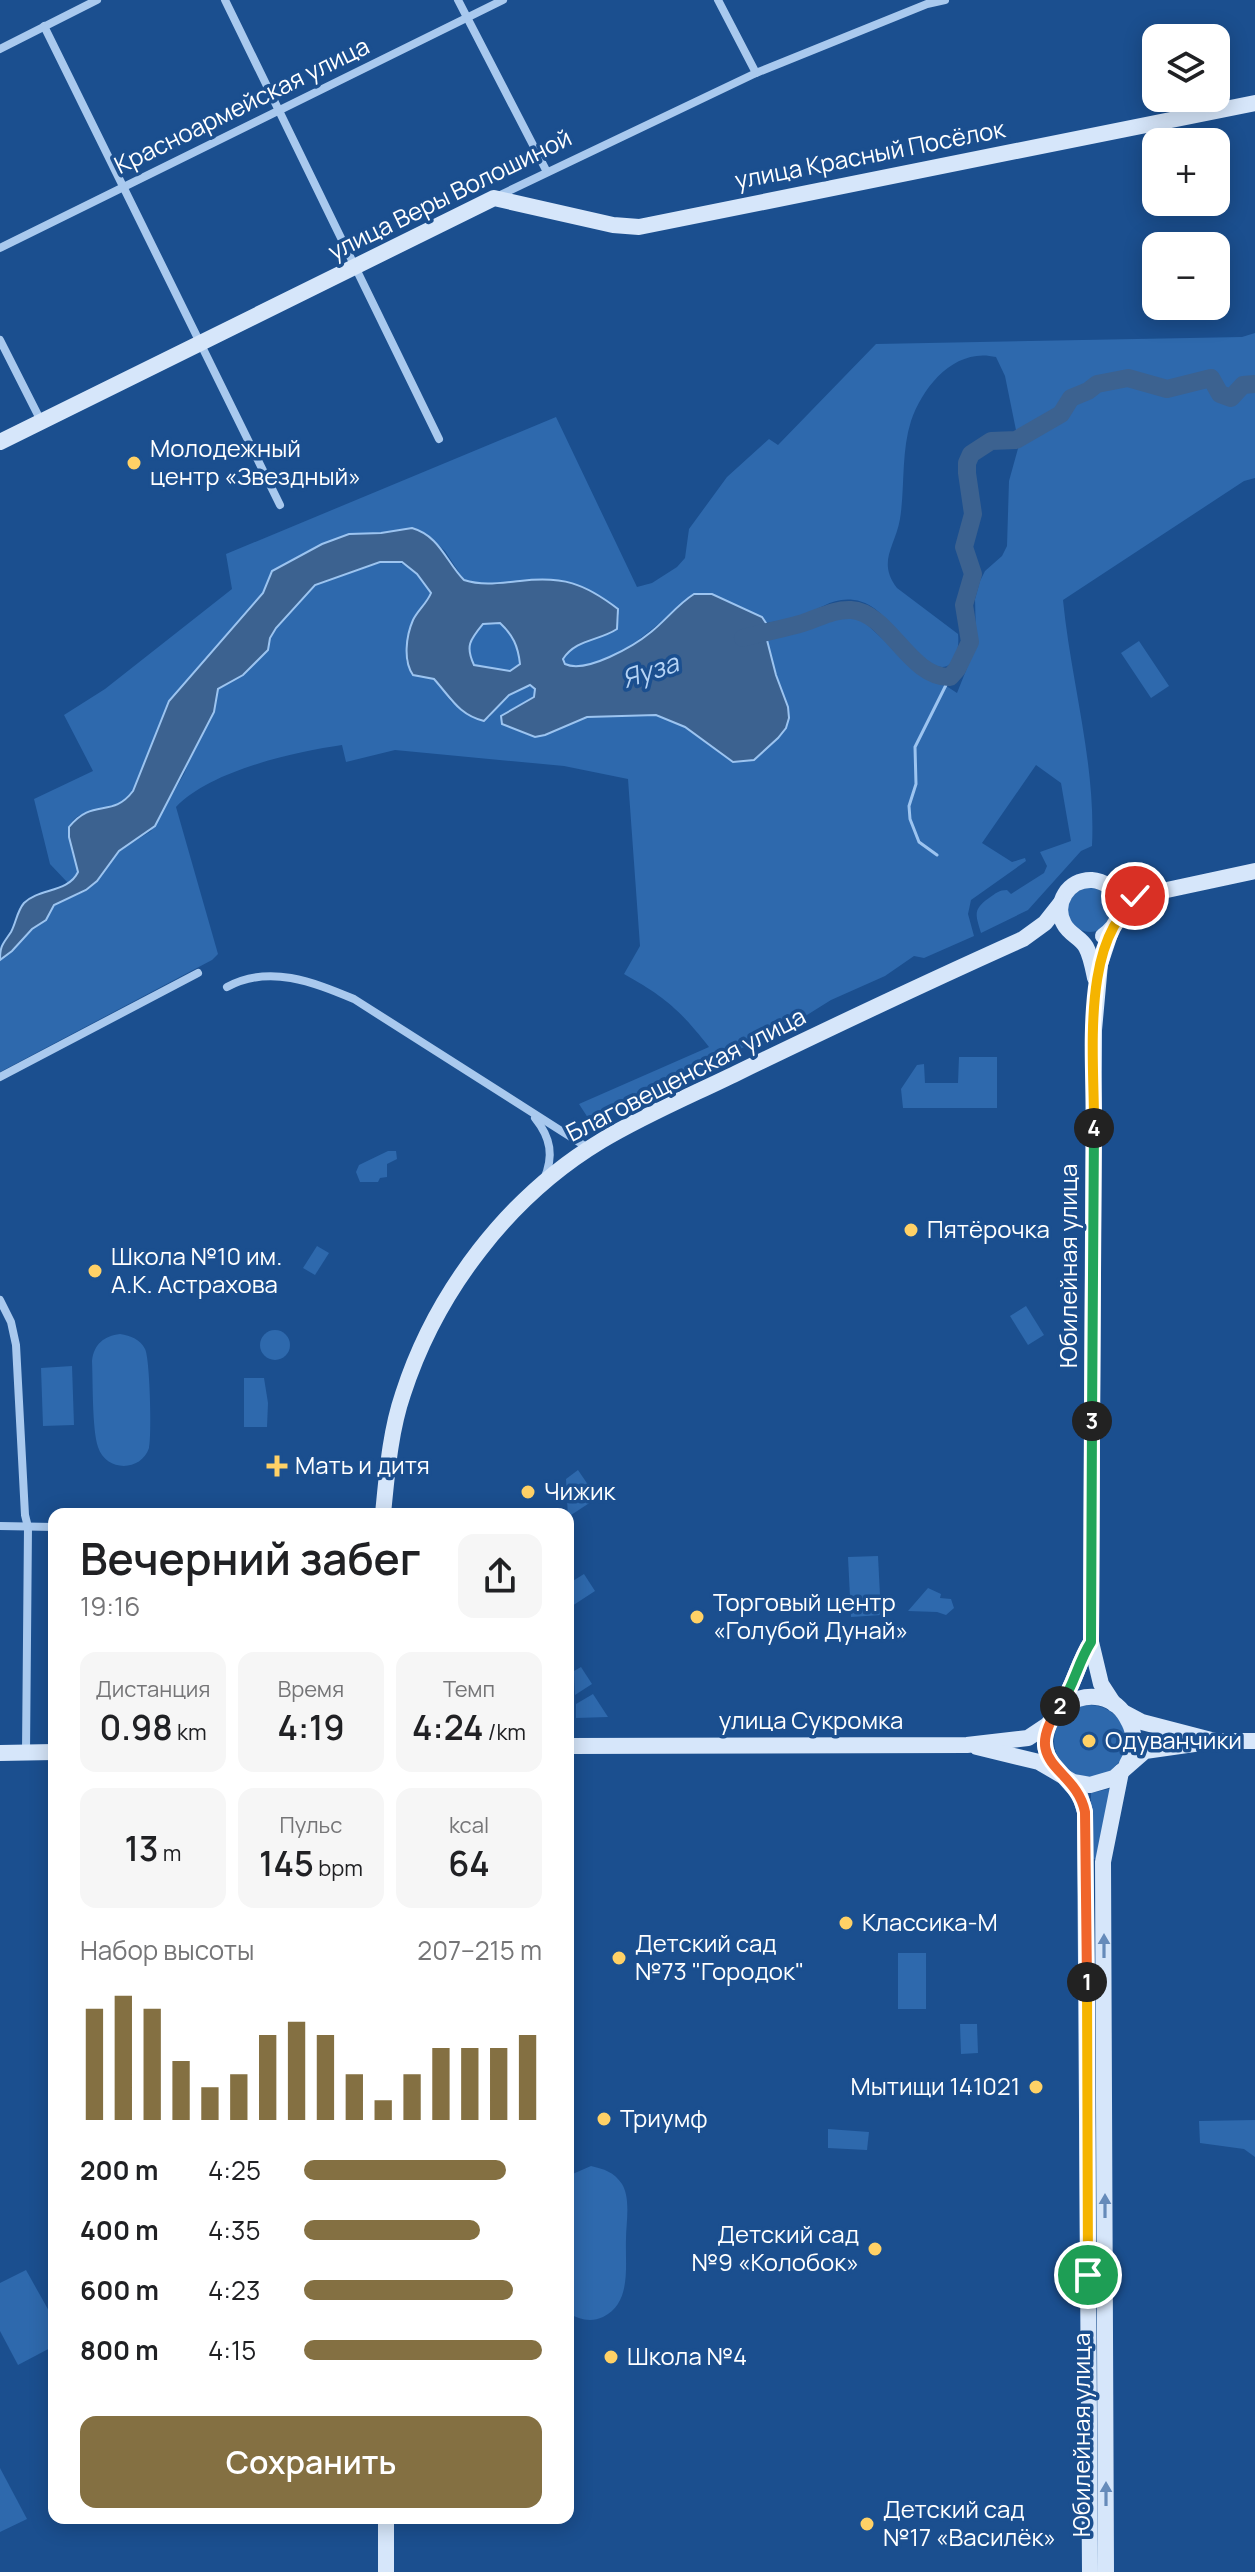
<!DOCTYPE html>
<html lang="ru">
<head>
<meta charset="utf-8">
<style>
  :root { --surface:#fff; --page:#f6f6f6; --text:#202124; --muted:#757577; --accent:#847042 }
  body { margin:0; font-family:Manrope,sans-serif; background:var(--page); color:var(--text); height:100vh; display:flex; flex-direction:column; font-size:30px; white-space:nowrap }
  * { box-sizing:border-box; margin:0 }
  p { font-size:26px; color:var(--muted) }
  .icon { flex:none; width:44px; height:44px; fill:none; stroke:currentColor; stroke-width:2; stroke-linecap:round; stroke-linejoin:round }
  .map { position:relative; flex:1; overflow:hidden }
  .sheet { position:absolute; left:48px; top:1508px; width:526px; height:1016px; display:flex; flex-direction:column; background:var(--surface); border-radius:16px; box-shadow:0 4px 20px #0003 }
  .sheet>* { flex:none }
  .buttons { position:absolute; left:1142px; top:24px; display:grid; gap:16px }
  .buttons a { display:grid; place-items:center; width:88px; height:88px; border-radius:16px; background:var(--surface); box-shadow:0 4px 20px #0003; font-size:40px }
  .pin { position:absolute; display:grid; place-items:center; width:68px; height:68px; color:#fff; margin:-34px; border:4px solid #fff; border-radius:50%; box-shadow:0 2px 8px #0007 }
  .km { position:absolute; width:40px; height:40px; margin:-20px; border-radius:50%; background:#222; color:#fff; font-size:22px; line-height:40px; text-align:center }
  .round { display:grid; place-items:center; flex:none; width:84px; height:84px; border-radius:16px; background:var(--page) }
  .headline { display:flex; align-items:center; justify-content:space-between; height:136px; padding:0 32px }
  h1 { font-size:44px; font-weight:600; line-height:60px }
  .stats { display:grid; grid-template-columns:repeat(3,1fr); gap:12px; height:136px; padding:8px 32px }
  .stats div { display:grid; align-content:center; border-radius:16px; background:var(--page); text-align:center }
  .stats b { font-size:34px; font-weight:600 }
  .stats small { font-size:22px; font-weight:400 }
  .stats p { font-size:22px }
  .chart { height:224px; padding:16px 32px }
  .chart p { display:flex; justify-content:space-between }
  .chart svg { width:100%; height:144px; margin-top:8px; stroke:var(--accent); stroke-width:6 }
  .action { display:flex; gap:16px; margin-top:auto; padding:16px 32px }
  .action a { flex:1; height:92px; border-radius:16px; background:var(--accent); color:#fff; font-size:32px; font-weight:600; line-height:92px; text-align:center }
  ul { padding:0 32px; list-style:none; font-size:26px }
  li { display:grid; grid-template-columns:128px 96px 1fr; align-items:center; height:60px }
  li i { height:20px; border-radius:10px; background:var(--accent) }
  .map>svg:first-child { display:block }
  .green { fill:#2e69ad }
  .water { fill:#3c6290; stroke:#9cc4f0; stroke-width:2; fill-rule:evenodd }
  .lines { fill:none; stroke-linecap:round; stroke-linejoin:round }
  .stream { stroke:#9cc4f0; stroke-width:3 }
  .river { stroke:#3c6290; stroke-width:18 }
  .street { stroke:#a9c9ee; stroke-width:8 }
  .secondary { stroke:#d6e6fa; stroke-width:16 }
  .oneway { fill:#668bba }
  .split-1-casing { stroke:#fff; stroke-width:16 }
  .split-2-casing { stroke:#fff; stroke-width:16 }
  .split-3-casing { stroke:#fff; stroke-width:16 }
  .split-4-casing { stroke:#fff; stroke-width:16 }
  .split-5-casing { stroke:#fff; stroke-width:16 }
  .split-1 { stroke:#f5b400; stroke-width:10 }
  .split-2 { stroke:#f0652b; stroke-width:10 }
  .split-3 { stroke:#22a559; stroke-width:10 }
  .split-4 { stroke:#22a559; stroke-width:10 }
  .split-5 { stroke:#f5b400; stroke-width:10 }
  .poi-dot { fill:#ffd166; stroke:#1b4f8f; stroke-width:3 }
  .labels { text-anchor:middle; stroke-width:7; stroke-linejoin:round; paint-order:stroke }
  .street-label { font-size:24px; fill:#fff; stroke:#1b4f8f }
  .poi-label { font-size:24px; fill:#fff; stroke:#1b4f8f; text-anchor:start }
  .water-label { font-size:26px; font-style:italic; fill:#b5d3f5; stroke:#1b4f8f }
</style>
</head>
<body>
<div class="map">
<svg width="1255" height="2572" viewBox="0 0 1255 2572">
  <rect width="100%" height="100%" fill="#1b4f8f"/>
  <g class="green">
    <path d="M1255,333V478L1244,481L1063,600C1071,682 1096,763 1092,846L1081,851L1028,910L981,933C976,915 972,910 989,898C996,893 999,890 1007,890L1011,894L1044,873L1047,866L1040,852L1071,841L1061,783L1036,765L982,843L1012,862L1025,858L1026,861L971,900L968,914L974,936L924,958L914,956L885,976L831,1000L799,1020L595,1121H590L579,1104L709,1047C680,1010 665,997 624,974L640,946L628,779L564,766L395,750L346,762L342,745C293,752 210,771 176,807L218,954L212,960L0,1072V960L12,951L32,929L46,920L54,905L86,891L97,881L119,851L151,831L184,774L196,744L216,706L215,695L218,688L236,678L268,651L270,638L276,628L304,595L315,585L386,561C407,560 421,576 431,593L413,621L406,661L418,677L434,679L452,703L489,718C499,704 514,684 533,687L536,689L534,697L506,712L502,724L535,737L545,735L587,717L656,715L685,727L733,762L754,760L778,738L789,718L788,707L776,675L767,640L836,618L851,616L861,619L902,657L957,693L973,653L976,636L975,599L980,581L985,571L1002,556L1007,546L1009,481L1019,445L1005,376L996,357C955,347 923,386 911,421C901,452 905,488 900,519C895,547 877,562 897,588L958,634C959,643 958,656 951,663C933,683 892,624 881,614C874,607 864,601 854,600C833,597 820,609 802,616C790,619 778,621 766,623L762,617L687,598C664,621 598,680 565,665L563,659C575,642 598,636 617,629L619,615C592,584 561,576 519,581C500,583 482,586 464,580L445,551L431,538L412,528L381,533H362L273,571L263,593L169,701L133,792C129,797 126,802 119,805C104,812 67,808 69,834C69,846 75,860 78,872L68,883L50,864L34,799L93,771L64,715L105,689L232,589L226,554L556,417L637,587L652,583L677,567L685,558L689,529L727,477L769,439L778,445L876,344L1242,337Z"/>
    <path d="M500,623C513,635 517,646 520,664L510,671L474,665C465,646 470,640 483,624Z"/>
    <path d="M1139,641L1169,686L1151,698L1121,653Z"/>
    <circle cx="1090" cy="910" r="22"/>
    <path d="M959,1057H997V1108H903L901,1089L917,1065L924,1064L925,1083H958Z"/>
    <path d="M388,1151H396L397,1159L387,1164V1177L380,1178L378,1182H360L356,1172L359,1165Z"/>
    <path d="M317,1246L329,1253L315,1275L303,1268Z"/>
    <path d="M1026,1306L1044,1335L1028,1345L1010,1316Z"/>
    <circle cx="275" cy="1345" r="15"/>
    <path d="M120,1334C131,1336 140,1339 145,1349C150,1358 152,1437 149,1448C141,1472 106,1472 98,1447C92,1429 93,1382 92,1361C94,1344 104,1336 120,1334Z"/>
    <path d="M72,1366L74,1425L43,1426L41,1368Z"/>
    <path d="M244,1378H264L268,1403L267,1427H244Z"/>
    <path d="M578,1470L597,1498L568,1517L566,1479Z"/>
    <path d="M878,1556L881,1615L851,1617L848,1557Z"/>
    <path d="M584,1574L595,1591L569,1608L568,1584Z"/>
    <path d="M928,1588L941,1594L940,1598L951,1599L954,1608L946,1615L937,1612L908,1611Z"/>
    <path d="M581,1667L592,1684L575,1695L574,1671Z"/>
    <path d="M593,1694L608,1717L576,1718V1704Z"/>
    <circle cx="1090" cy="1741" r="36"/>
    <path d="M1113,1788L1098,1859H1091V1793Z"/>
    <rect x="898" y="1953" width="28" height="56"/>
    <path d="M960,2024H977L978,2053L961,2054Z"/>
    <path d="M1255,2120V2157L1244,2149L1200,2143L1199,2121Z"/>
    <path d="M828,2129L869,2132L867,2150L828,2148Z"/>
    <path d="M591,2166C604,2169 614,2172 622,2184C631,2199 626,2223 626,2239C625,2266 632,2303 603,2317C590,2323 579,2319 568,2313V2176Z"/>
    <path d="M26,2270L54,2320V2346L18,2365L0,2331V2283Z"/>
    <path d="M0,2468L27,2519L0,2532Z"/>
  </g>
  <path class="water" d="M412,528C440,536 446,562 464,580C482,586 500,583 520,581C563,576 584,583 618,609L617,629C599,641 576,639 563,659L565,664C586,674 634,646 651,632C666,620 678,604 694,594H712L762,617L766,623L767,640L776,675L788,707L789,718L786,728L778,738L754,760L733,762L685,727L656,715L587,717L545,735L535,737L502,724L501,716L534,697L535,689L530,685L509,695L484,721C459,715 451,698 434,679L413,675C403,661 406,636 413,620C418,610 427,603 431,593L417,574L402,562H380L315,585L276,628L270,638L268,650L243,675L218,689L214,712L155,826L119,851L97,881L86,890L54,905L46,920L32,929L12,951L0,960C0,945 3,944 11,932C16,923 17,911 24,903C39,888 68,893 78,872L69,837V827C93,797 112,819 133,791L169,701L263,593L272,571L322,544L349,534L381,533ZM500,623C513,635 518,646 520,664L510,671L474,665C465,646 470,640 483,624Z"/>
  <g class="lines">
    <path class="stream" d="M937,855L919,842L910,819L909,806L916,784L915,747L950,677"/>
    <path class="river" d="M743,638C763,632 784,629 803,623C819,618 834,609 851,610C889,612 909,678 950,677L957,669L970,642L964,605L973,574L964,547L973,514L967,473V463L971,454L991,441L1016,440L1061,414L1071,398L1088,391L1097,384L1128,378L1167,389L1211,378L1220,394L1231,398L1243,385L1255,384"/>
    <g class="street">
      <path d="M225,0L439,439"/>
      <path d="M458,0L547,172"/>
      <path d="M718,0L756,73"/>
      <path d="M44,26L280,505"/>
      <path d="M0,49L97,0"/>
      <path d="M496,197L756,73L927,4L945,0"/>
      <path d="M0,248L503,0"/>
      <path d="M0,340L41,421"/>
      <path d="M227,987C269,964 313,982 354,999L588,1148"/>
      <path d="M0,1077L198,973"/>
      <path d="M535,1118C551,1138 554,1156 544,1179"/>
      <path d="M0,1300L11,1322L16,1345L25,1515L28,1527L26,1752"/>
      <path d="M0,1526L54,1527"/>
    </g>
    <g class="secondary">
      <path d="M0,442L494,198L613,225L639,227L1255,103"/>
      <path d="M1111,931L1100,964L1094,1030L1091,1642L1101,1684L1114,1704"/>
      <path d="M1103,936C1120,924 1124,908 1112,890"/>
      <path d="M1095,978C1093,968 1091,956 1086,947C1081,938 1069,934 1064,924C1053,904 1068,879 1092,880C1109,881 1117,896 1139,896L1255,871"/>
      <path d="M383,1514C387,1474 390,1432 403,1394C436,1292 508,1197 601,1141C644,1115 692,1095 737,1073C832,1027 927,982 1023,939L1045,923L1060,904"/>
      <path d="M1061,1705C1074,1685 1078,1662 1091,1642"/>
      <path d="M1125,1713L1142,1722L1215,1741H1255"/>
      <path d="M568,1746L967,1745L1028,1738L1049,1724"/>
      <path d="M977,1747L1039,1762L1073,1782L1090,1785L1114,1778L1145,1751L1215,1741"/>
      <path d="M0,1753L54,1752"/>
      <path d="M1057,1771C1013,1717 1102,1664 1129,1722C1136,1736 1135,1751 1127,1764"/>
      <path d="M1065,1778L1080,1795L1085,1812L1090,2572"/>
      <path d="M386,2572V2518"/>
      <path d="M1106,2572L1103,1862L1121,1772"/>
    </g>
  </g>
  <defs><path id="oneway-solid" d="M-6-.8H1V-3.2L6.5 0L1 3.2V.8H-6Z" transform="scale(2)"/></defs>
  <g class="oneway">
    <use href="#oneway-solid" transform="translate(1104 1946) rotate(-90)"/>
    <use href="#oneway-solid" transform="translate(1105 2206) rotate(-90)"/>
    <use href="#oneway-solid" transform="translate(1106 2494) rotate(-90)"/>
  </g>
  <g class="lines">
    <defs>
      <path id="split-1" d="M1087,1982L1088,2275"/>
      <path id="split-2" d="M1060,1706C1018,1766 1076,1766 1085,1812L1087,1982"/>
      <path id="split-3" d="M1060,1706C1074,1686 1078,1662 1091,1642L1092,1421"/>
      <path id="split-4" d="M1092,1421L1094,1128"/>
      <path id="split-5" d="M1094,1128C1095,1063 1078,932 1143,896H1135"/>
    </defs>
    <use href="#split-1" class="split-1-casing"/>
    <use href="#split-2" class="split-2-casing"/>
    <use href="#split-3" class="split-3-casing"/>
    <use href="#split-4" class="split-4-casing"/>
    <use href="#split-5" class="split-5-casing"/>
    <use href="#split-1" class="split-1"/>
    <use href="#split-2" class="split-2"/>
    <use href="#split-3" class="split-3"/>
    <use href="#split-4" class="split-4"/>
    <use href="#split-5" class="split-5"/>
  </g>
  <g class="poi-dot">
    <circle cx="134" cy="463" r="8"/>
    <circle cx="911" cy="1230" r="8"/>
    <circle cx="95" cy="1271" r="8"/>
    <path d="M273 1454h8v8h8v8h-8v8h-8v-8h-8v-8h8z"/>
    <circle cx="528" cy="1492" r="8"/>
    <circle cx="697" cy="1617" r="8"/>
    <circle cx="1089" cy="1741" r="8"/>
    <circle cx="846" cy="1923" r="8"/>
    <circle cx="619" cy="1958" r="8"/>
    <circle cx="1036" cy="2087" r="8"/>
    <circle cx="604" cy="2119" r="8"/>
    <circle cx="875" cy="2249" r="8"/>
    <circle cx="611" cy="2357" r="8"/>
    <circle cx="867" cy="2524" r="8"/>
  </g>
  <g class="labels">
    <g class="street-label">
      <text transform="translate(242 106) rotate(-26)" y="8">Красноармейская улица</text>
      <text transform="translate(870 155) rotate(-11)" y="8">улица Красный Посёлок</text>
      <text transform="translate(450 195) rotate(-26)" y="8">улица Веры Волошиной</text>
      <text transform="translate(686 1075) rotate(-27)" y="8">Благовещенская улица</text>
      <text transform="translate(1069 1266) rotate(-90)" y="8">Юбилейная улица</text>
      <text x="811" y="1729">улица Сукромка</text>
      <text transform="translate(1082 2435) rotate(-90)" y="8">Юбилейная улица</text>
    </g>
    <g class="poi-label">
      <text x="150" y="457">Молодежный<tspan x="150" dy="28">центр «Звездный»</tspan></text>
      <text x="927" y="1238">Пятёрочка</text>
      <text x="111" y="1265">Школа №10 им.<tspan x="111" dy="28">А.К. Астрахова</tspan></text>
      <text x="295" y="1474">Мать и дитя</text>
      <text x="544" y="1500">Чижик</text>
      <text x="713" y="1611">Торговый центр<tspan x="713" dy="28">«Голубой Дунай»</tspan></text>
      <text x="1105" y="1749">Одуванчики</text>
      <text x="862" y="1931">Классика-М</text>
      <text x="635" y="1952">Детский сад<tspan x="635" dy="28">№73 "Городок"</tspan></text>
      <text x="1020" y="2095" text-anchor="end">Мытищи 141021</text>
      <text x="620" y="2127">Триумф</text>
      <text x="859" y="2243" text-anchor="end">Детский сад<tspan x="859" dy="28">№9 «Колобок»</tspan></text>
      <text x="627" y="2365">Школа №4</text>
      <text x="883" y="2518">Детский сад<tspan x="883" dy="28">№17 «Василёк»</tspan></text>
    </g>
    <g class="water-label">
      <text transform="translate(650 671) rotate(-18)" y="9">Яуза</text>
    </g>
  </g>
</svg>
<div class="buttons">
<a><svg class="icon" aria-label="layers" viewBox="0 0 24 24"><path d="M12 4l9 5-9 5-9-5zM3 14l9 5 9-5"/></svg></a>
<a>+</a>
<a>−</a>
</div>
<div class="pin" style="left:1088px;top:2275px;background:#1e9e55"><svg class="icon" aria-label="arrive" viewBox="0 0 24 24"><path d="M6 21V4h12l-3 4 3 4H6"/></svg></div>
<div class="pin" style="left:1135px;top:896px;background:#d93025"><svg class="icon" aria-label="check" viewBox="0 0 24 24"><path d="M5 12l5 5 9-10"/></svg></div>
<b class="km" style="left:1087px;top:1982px">1</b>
<b class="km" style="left:1060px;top:1706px">2</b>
<b class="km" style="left:1092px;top:1421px">3</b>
<b class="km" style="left:1094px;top:1128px">4</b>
<section class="sheet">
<div class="headline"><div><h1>Вечерний забег</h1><p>19:16</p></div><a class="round"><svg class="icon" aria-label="share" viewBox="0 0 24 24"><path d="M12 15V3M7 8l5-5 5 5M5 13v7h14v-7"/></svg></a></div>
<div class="stats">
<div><p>Дистанция</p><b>0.98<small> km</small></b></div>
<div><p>Время</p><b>4:19</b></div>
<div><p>Темп</p><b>4:24<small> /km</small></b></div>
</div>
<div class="stats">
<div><b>13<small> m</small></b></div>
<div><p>Пульс</p><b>145<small> bpm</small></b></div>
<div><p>kcal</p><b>64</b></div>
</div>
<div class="chart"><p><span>Набор высоты</span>207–215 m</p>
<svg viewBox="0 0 160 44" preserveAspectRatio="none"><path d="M5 44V10M15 44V6M25 44V10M35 44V26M45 44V34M55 44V30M65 44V18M75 44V14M85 44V18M95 44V30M105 44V38M115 44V30M125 44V22M135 44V22M145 44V22M155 44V18"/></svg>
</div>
<ul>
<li><b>200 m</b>4:25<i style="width:85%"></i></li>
<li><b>400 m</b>4:35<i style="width:74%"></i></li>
<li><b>600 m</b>4:23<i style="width:88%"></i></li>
<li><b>800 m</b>4:15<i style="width:100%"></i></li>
</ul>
<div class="action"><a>Сохранить</a></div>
</section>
</div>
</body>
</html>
